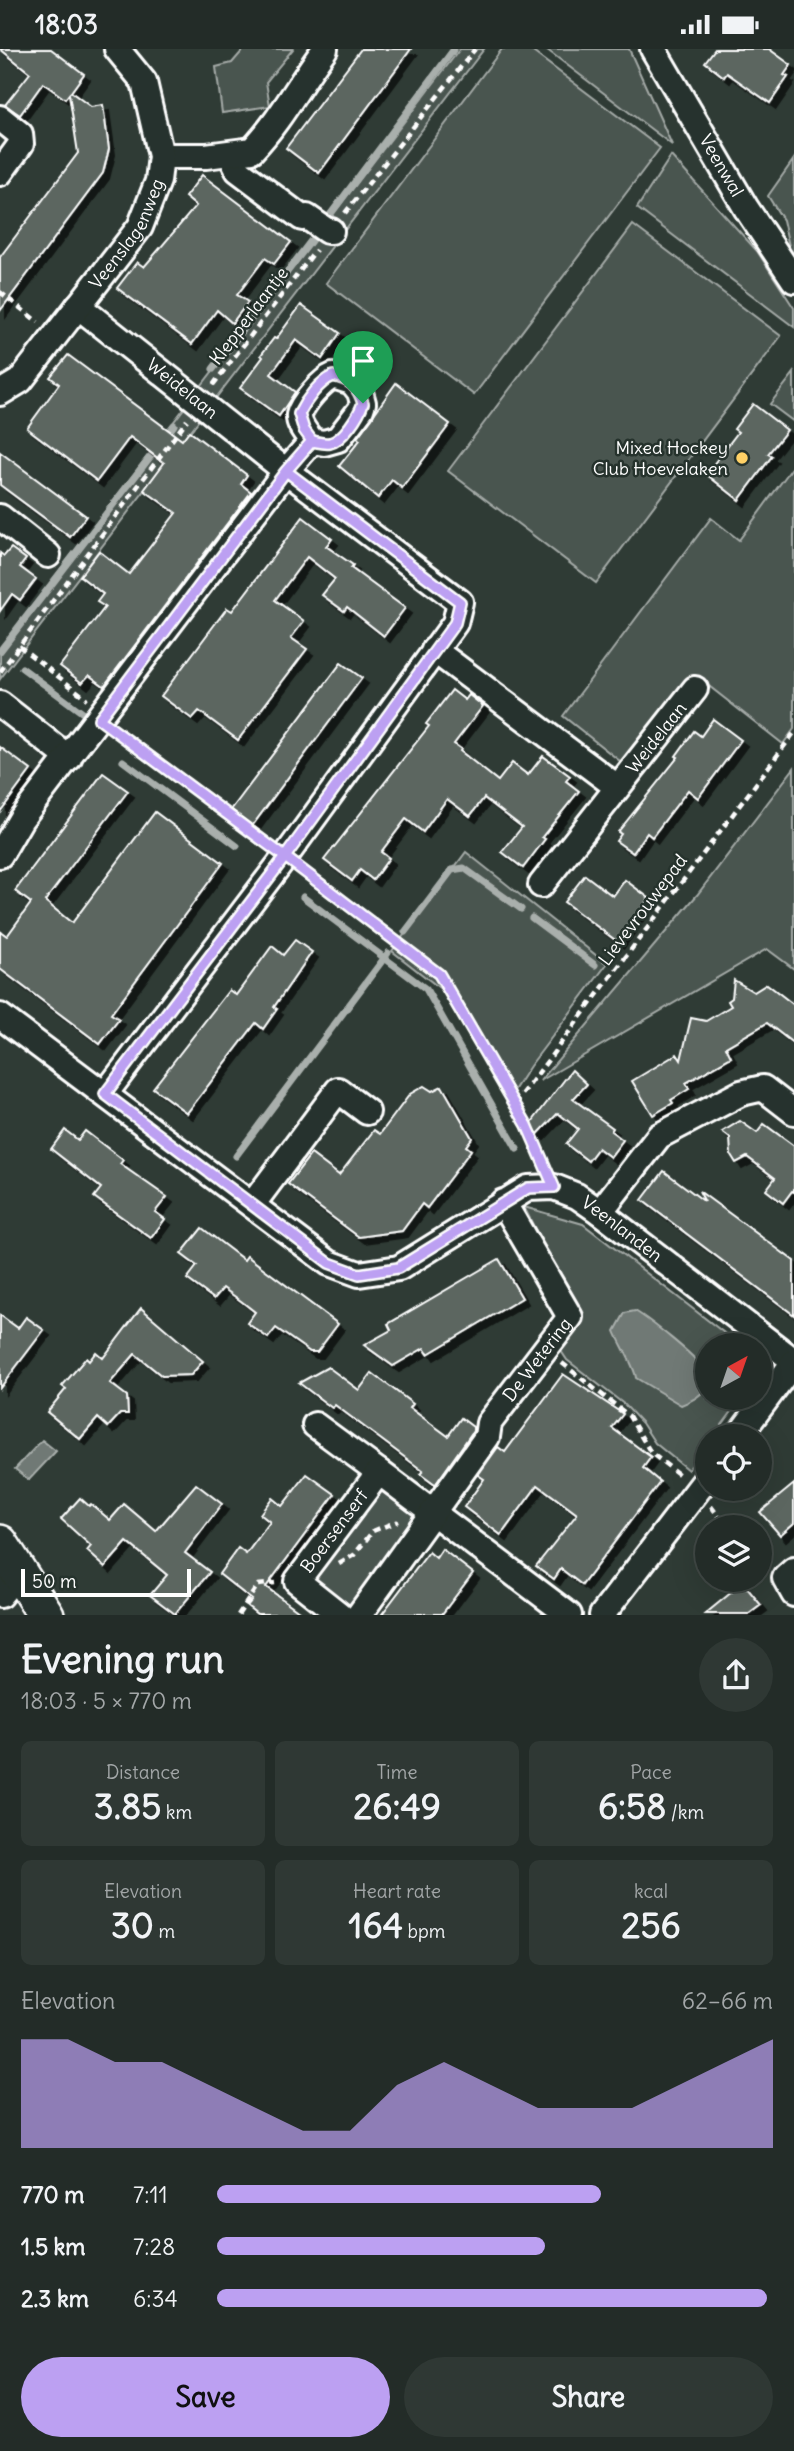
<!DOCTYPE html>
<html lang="en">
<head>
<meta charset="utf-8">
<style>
  :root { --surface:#232c28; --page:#2f3834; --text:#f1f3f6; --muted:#a3a7a8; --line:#404845; --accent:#bca0f2 }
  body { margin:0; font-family:Delius,sans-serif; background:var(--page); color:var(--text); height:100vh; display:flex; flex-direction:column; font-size:26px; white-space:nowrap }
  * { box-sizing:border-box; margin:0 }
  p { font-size:23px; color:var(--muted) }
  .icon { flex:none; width:38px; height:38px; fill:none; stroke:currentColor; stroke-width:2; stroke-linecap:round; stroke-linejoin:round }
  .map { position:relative; height:1566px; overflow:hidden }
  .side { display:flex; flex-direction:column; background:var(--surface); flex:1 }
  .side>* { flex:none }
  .needle { width:46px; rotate:40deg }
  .fabs { position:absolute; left:695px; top:1284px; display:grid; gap:14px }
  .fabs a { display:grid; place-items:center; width:77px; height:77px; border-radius:50%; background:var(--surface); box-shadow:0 7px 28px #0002,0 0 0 2px var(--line); font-size:35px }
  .scale { position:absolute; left:21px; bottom:18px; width:170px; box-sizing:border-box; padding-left:7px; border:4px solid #fff; border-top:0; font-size:19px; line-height:24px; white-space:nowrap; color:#fff; -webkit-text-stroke:5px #26332d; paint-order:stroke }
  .pin { position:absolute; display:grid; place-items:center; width:60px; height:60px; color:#fff; margin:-72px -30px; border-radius:50% 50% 50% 0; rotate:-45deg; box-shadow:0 0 7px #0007 }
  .pin .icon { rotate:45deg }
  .round { display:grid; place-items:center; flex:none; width:74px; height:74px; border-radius:37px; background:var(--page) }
  .summary { display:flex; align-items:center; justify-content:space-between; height:119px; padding:0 21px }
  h1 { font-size:38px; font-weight:700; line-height:52px }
  .figures { display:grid; grid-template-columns:repeat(3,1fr); gap:10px; height:119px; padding:7px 21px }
  .figures div { display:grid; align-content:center; border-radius:10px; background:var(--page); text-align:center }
  .figures b { font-size:35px; font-weight:700 }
  .figures small { font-size:19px; font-weight:400 }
  .figures p { font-size:19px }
  .chart { height:196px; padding:14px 21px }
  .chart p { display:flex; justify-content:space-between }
  .chart svg { width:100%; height:126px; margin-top:7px; fill:var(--accent); opacity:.7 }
  .cta { display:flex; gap:14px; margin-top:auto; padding:14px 21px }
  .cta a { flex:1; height:80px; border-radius:42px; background:var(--accent); color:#111; font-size:28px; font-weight:700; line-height:80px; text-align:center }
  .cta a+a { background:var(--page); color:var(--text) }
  ul { padding:0 21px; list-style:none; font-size:23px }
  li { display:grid; grid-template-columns:112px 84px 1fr; align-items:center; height:52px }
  li i { height:18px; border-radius:9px; background:var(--accent) }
  .status { display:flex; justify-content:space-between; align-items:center; height:49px; padding:0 35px; background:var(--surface); direction:ltr }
  .status svg { height:19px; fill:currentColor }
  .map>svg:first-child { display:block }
  .green { fill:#4a544f; stroke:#a4aaa7; stroke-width:2 }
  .water { fill:#707975; stroke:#a9afac; stroke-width:2 }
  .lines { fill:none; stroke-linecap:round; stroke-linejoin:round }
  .stream { stroke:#a9afac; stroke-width:7 }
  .building { fill:#5b6661; stroke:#fff; stroke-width:2; filter:url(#shadow) }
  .street-casing { stroke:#fff; stroke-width:30 }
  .secondary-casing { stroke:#fff; stroke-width:40 }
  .path { stroke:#fff; stroke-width:4.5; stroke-dasharray:7 5; stroke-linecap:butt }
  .street { stroke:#26332d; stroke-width:24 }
  .secondary { stroke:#26332d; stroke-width:35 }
  .route-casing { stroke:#fff; stroke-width:14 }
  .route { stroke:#bca0f2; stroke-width:9 }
  .poi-dot { fill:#ffd166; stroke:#26332d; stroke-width:2.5 }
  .labels { text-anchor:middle; stroke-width:5; stroke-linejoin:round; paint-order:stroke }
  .street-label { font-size:18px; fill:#fff; stroke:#26332d }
  .poi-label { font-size:18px; fill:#fff; stroke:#26332d; text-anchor:end }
</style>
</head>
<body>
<div class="status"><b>18:03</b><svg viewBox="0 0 49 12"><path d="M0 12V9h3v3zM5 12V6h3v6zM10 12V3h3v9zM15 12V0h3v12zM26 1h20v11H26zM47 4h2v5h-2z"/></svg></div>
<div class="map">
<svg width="794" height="1566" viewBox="0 0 794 1566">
  <defs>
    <filter id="shadow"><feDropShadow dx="6" dy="6" stdDeviation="0" flood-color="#0009"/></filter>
  </defs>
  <rect width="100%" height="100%" fill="#2f3b35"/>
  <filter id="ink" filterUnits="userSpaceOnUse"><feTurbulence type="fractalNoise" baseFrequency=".0143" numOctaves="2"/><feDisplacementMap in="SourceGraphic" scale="14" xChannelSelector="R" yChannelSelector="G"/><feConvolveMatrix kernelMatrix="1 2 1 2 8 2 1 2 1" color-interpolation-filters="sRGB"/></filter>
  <g filter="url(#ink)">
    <g class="green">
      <path d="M244,0H293L266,33L270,57L222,64L216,18L232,14Z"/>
      <path d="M460,0H484L0,630V599Z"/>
      <path d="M502,0H529L660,99L474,346L326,234Z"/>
      <path d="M546,0H629L672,96Z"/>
      <path d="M671,107L757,202L794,259V278L637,159Z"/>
      <path d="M794,110V219L783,171L768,147Z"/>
      <path d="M633,176L781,287L596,534L448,422Z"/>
      <path d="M794,324V373L770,355Z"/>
      <path d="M794,416V680L783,695L696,627L625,716L563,667L711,469L739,491Z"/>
      <path d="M794,719V920L767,900L540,1032L697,846Z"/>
      <path d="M466,803L607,915L530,1017L513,1043L460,955L392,902Z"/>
      <path d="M524,1158L583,1175L741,1297H707V1349H742L713,1388H707V1396L688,1421L655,1394L642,1374L625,1356L567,1311L559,1299L577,1263Z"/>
      <path d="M380,1434L422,1466L353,1559L310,1527Z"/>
    </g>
    <g class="water">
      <path d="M635,1262C650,1271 694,1306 704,1320C708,1325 708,1336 704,1341C699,1349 689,1353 681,1356L636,1329C635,1318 620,1295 615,1282L625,1264Z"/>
      <path d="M42,1391L56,1402L29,1431L15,1420Z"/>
    </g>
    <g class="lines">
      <g class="stream">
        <path d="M327,170L454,0"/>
        <path d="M213,320L317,184"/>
        <path d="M164,389L174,376"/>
        <path d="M0,602L157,399"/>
        <path d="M22,619L91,670"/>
        <path d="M123,712L237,797"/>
        <path d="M303,848L426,940L517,1100"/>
        <path d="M532,869L595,916"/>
        <path d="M405,883L452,821L464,819L521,860"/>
        <path d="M236,1107L388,904"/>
      </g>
    </g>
    <g class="building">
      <path d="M0,0H51L84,25L71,43L91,58L103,56L109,100L103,124L0,262V208L78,104L69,45L65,50L43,34L20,66L5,56L30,24Z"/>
      <path d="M361,0H411L319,124L286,99Z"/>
      <path d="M715,0H769L791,16L784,26L788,28L770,54L727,24L724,28L705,13Z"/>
      <path d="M202,126L291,193L274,215L265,209L237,246L248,253L232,274L217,261L192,295L117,239L137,213L144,218L196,157L185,148Z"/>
      <path d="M301,256L340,284L322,310L296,291L271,325L295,343L279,367L240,339L263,308L261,306L274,289L276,290Z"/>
      <path d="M68,306L182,391L189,382L247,426L241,435L251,443L104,637L89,626L82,634L60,617L105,558L97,553L103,545L80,527L99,502L129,525L176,464L144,441L164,414L130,388L97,432L27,379L59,335L50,328Z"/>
      <path d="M396,334L450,375L402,439L392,431L378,449L339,417L360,391L357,389Z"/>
      <path d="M753,355L787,381L768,405L772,407L739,451L706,425L738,383L734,380Z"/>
      <path d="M0,403L86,467L70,488L0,436Z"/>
      <path d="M303,468L332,490L326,497L353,516L351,519L405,559L384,587L347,558L344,562L322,546L335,530L307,508L275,551L304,572L291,589L307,600L238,691L199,662L192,670L161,647L227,559L232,562Z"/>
      <path d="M11,499L26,510L20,518L36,530L20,551L12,545L0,562V504L4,507Z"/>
      <path d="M341,614L362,629L252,777L231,761Z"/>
      <path d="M452,641L465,651L469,646L483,657L454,695L461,700L460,702L498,732L512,714L528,726L543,707L570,727L566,732L579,742L542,788L545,790L523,819L502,803L522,778L484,749L470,767L447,750L423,783L406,770L381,803L389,809L373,831L360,821L352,832L324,811L429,677L426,675Z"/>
      <path d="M713,670L741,691L698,749L688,741L652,788L647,784L633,804L616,792L621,785L618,783L678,708L676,707L694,682L701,687Z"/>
      <path d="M0,698L31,721L0,763Z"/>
      <path d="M103,724L128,742L45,852L72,874L155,763L223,814L111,965L119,970L100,995L0,920V882L7,887L31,854L15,842Z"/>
      <path d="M585,826L613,847L625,831L649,849L618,893L564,853Z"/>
      <path d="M295,891L312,903L274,958L277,960L263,980L256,974L187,1064L153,1039L229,941L236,946L272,897L283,906Z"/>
      <path d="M734,931L754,943L767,935L794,956V995L767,974L726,998L731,1008L686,1034L689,1040L671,1051L673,1054L653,1066L632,1032L677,1005L681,1011L691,969L706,972L731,957L728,952L732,949Z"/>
      <path d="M572,1021L587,1035L573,1050L613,1079L611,1082L623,1091L610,1108L598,1099L588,1112L566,1095L578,1080L558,1064L538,1085L529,1077Z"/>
      <path d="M424,1037L432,1042L442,1037L472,1089L466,1097L471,1101L427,1159L422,1155L402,1182L359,1188L288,1135L311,1105L339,1126L374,1081L380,1085L410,1045Z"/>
      <path d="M740,1072L757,1084L764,1075L794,1097V1143L792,1142L783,1154L766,1141L775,1129L747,1108L736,1114L731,1106L730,1089L722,1083Z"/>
      <path d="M65,1081L78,1091L85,1082L123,1111L120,1115L167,1148L155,1163L165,1170L151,1189L94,1148L101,1139L51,1100Z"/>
      <path d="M664,1122L705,1153L699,1142L794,1212V1266L642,1151Z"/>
      <path d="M202,1179L244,1211L247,1207L338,1275L317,1303H310L276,1279L268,1289L247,1274L255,1263L241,1252L223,1239L214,1250L187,1230L197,1217L181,1205Z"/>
      <path d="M499,1210L522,1249L428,1305L424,1299L393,1317L364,1296L391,1281L388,1275Z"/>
      <path d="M141,1259L203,1312L191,1326L162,1327L135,1305L110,1334L127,1347L128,1365H120L108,1378L98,1369L80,1390L47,1363L66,1340L62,1337L86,1309L89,1312L96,1303L103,1309Z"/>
      <path d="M0,1266L18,1279L26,1268L44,1281L0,1339Z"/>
      <path d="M328,1318L359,1341L372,1324L413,1355L410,1359L448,1387L461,1369L473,1378V1382L435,1436L420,1425L423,1422L335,1356L332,1359L299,1334Z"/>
      <path d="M563,1325L623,1365L612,1379L651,1408L643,1419L660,1433L582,1536L561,1520L554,1530L536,1517L577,1465L538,1436L501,1486L464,1458L484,1430L478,1426L498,1398L505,1403Z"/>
      <path d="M307,1425L335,1445L266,1538L303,1565H257L247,1557L252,1551L219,1525L238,1499L246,1505L270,1473L260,1465L272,1449L282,1457Z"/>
      <path d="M196,1435L222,1455L185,1504L210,1523L175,1565L150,1546L167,1526L127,1493L105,1518L87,1502L91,1497L61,1470L80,1449L89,1457L91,1455L110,1471L124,1455L156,1482Z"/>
      <path d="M794,1435V1474L780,1486L760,1463Z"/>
      <path d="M442,1500L473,1524L442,1565H382L429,1503L436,1509Z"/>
      <path d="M743,1534L761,1556L749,1565H705Z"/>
    </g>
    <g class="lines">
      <defs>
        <g id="street">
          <path id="s1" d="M653,0L746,159L794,231"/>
          <path d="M0,69L20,85L21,95L0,124"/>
          <path d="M230,105L238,121L302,169L307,168L327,182H331"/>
          <path d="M161,107H206L252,101C281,71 300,33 325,0"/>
          <path id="s2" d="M78,257L286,422L460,553L455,574L285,808L105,1045"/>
          <path id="s3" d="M0,344L20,332L140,178L158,132L161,107L144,33L117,0"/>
          <path d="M0,468L48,506"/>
          <path d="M434,601L617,738"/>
          <path d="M0,655L69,709"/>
          <path d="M0,806L21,770L286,422L312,392C307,385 298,376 299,366C301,355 323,331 333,327L352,333L360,343L363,354L361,360L338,390L324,394L312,392"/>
          <path id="s4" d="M541,836L695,640"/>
          <path id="s5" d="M0,967L329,1214L359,1225L399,1219L528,1139L554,1138L577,1147L600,1163L794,1312"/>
          <path d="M252,1156L338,1041L367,1063"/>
          <path d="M600,1163L659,1087L741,1044L763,1039L794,1063"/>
          <path d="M315,1376L379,1423"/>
          <path d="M738,1388L794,1313"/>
          <path d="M794,1521L785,1529L794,1545"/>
          <path d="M0,1546L19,1523"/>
          <path id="s6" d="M340,1566L297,1532L379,1423L569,1566"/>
          <path id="s7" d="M359,1566L487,1388L489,1374L570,1268L503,1153"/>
          <path d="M602,1566L707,1429"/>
        </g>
        <path id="secondary" d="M0,1494L46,1566"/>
      </defs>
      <use href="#street" class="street-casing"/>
      <use href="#secondary" class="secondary-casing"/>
      <g class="path">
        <path d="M345,164L475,0"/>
        <path d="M0,243L38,273"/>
        <path d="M213,336L316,201"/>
        <path d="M19,597L87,650"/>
        <path d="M0,623L187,371"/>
        <path d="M115,682L269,796"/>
        <path d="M301,820L439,925L527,1076L546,1118"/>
        <path d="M515,1055L794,684"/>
        <path d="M562,1314L629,1367L651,1404L681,1427"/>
        <path d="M711,1457L727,1479"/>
        <path d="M339,1515L354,1506L373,1482L398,1472"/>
        <path d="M238,1566L258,1536L275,1534"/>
      </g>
      <use href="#street" class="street"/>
      <use href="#secondary" class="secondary"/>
    </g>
  </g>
  <g class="lines" filter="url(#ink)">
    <defs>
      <path id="route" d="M363,354C359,366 343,391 330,394C324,395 318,393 312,392L286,422L460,553L455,574L285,808L439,925L527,1076L554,1138L528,1139L398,1219L359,1225L329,1214L105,1045L285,808L99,670L286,422L312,392L304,381L299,365C306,351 319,333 333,327C350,330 358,338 363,354"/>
    </defs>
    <use href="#route" class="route-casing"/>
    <use href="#route" class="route"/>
  </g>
  <circle class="poi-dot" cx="742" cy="409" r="7"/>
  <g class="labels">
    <g class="street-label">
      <text dy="6" stroke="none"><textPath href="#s1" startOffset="135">Veenwal</textPath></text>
      <text dy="6" stroke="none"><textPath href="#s3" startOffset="206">Veenslagenweg</textPath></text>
      <text transform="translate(249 267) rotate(-53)" y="6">Klepperlaantje</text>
      <text dy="6" stroke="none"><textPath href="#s2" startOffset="133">Weidelaan</textPath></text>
      <text dy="6" stroke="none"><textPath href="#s4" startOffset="187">Weidelaan</textPath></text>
      <text transform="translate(643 861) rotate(-53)" y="6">Lievevrouwepad</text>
      <text dy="6" stroke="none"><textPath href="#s5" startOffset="742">Veenlanden</textPath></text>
      <text dy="6" stroke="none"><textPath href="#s7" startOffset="313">De Wetering</textPath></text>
      <text dy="6" stroke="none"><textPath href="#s6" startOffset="117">Boersenserf</textPath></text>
    </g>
    <g class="poi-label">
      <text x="728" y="405">Mixed Hockey<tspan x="728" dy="21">Club Hoevelaken</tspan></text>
    </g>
  </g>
</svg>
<div class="fabs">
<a><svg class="needle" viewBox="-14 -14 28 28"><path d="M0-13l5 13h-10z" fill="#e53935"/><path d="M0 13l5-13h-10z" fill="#a3a7a8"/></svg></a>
<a><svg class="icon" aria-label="locate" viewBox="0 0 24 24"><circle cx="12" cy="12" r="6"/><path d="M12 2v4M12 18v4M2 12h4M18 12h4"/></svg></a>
<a><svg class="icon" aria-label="layers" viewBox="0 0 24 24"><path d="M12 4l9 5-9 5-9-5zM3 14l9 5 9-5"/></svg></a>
</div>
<div class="scale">50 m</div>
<div class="pin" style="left:363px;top:354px;background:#1e9e55"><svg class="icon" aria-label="arrive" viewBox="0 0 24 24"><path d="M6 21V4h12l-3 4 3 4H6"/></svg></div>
</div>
<section class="side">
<div class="summary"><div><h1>Evening run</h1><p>18:03 · 5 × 770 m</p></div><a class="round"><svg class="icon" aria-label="share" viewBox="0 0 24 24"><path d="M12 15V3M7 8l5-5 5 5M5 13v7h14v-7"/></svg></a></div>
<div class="figures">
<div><p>Distance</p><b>3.85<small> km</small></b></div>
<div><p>Time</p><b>26:49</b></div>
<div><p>Pace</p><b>6:58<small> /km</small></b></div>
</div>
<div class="figures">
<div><p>Elevation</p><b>30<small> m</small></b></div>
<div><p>Heart rate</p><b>164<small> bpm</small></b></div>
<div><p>kcal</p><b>256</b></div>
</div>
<div class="chart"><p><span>Elevation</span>62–66 m</p>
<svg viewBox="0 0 160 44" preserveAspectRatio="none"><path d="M0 44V6L10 6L20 14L30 14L40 22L50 30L60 38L70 38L80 22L90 14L100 22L110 30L120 30L130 30L140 22L150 14L160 6V44z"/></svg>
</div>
<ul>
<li><b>770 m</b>7:11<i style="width:69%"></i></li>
<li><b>1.5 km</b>7:28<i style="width:59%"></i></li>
<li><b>2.3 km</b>6:34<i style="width:99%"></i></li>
</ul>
<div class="cta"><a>Save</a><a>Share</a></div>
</section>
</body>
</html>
